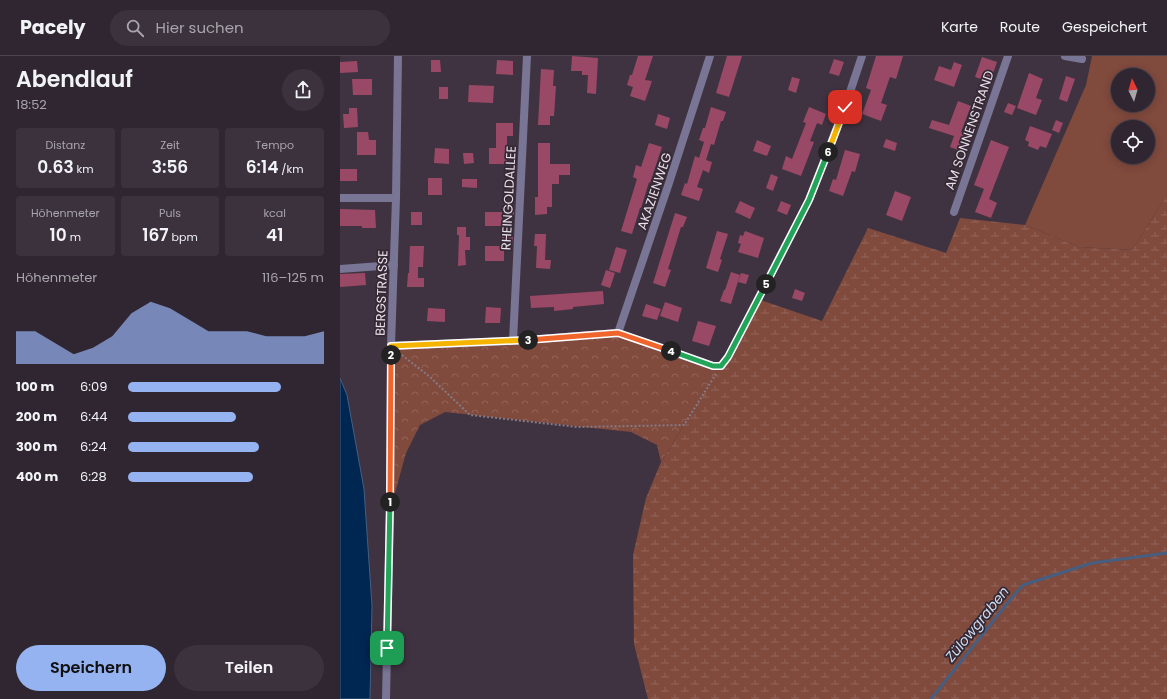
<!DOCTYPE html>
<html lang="de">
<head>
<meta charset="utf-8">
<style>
  :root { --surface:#302631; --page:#3c323d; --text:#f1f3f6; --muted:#a8a5ab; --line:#4b434d; --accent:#95b2f1 }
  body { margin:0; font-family:Poppins,sans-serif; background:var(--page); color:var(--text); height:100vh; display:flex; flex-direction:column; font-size:15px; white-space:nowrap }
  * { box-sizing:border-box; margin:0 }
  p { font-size:13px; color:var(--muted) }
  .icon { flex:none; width:22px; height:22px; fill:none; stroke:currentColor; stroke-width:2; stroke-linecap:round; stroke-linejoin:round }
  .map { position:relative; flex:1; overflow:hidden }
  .sheet { display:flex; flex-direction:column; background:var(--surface); width:340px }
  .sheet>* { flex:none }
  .needle { width:26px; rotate:355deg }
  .controls { position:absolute; left:771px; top:12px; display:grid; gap:8px }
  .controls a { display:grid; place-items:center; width:44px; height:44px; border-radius:50%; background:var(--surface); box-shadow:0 2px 10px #0003,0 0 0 1px var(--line); font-size:20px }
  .pin { position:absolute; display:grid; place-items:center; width:34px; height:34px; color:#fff; margin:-17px; border-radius:8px; box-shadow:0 2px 6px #0006 }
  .km { position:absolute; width:20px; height:20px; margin:-10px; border-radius:50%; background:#222; color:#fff; font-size:11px; line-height:20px; text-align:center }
  .round { display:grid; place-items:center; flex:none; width:42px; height:42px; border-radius:21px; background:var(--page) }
  .summary { display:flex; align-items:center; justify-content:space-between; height:68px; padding:0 16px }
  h1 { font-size:22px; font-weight:600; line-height:30px }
  .figures { display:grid; grid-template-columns:repeat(3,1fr); gap:6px; height:68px; padding:4px 16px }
  .figures div { display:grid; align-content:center; border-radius:4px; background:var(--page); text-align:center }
  .figures b { font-size:17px; font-weight:600 }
  .figures small { font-size:11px; font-weight:400 }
  .figures p { font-size:11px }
  .chart { height:112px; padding:8px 16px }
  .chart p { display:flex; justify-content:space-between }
  .chart svg { width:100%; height:72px; margin-top:4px; fill:var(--accent); opacity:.7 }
  .primary-button { display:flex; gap:8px; margin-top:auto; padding:8px 16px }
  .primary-button a { flex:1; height:46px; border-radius:24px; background:var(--accent); color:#111; font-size:16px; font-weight:600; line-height:46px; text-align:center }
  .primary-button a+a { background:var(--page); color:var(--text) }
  ul { padding:0 16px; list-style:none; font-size:13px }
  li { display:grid; grid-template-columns:64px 48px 1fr; align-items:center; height:30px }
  li i { height:10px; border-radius:5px; background:var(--accent) }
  header { display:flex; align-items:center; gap:24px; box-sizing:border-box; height:56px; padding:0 20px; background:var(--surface); border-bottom:1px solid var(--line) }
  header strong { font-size:19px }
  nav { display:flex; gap:22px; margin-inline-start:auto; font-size:14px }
  .search { width:280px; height:36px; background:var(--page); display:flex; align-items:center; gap:10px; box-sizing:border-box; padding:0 14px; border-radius:22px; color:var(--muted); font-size:15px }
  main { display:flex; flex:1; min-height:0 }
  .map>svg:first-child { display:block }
  .grass { fill:#804a3d; fill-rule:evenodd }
  .forest { fill:url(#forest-crowns) }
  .wetland { fill:url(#wetland-marsh) }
  .water { fill:#002652; stroke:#465e80 }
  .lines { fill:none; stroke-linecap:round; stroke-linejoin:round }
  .stream { stroke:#465e80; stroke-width:3 }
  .building { fill:#994966 }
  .path { stroke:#857a86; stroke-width:2; stroke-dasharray:2 2; stroke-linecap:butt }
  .street { stroke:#787595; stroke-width:8 }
  .split-1-casing { stroke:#fff; stroke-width:8 }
  .split-2-casing { stroke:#fff; stroke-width:8 }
  .split-3-casing { stroke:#fff; stroke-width:8 }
  .split-4-casing { stroke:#fff; stroke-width:8 }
  .split-5-casing { stroke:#fff; stroke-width:8 }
  .split-6-casing { stroke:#fff; stroke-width:8 }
  .split-7-casing { stroke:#fff; stroke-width:8 }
  .split-1 { stroke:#22a559; stroke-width:5 }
  .split-2 { stroke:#f0652b; stroke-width:5 }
  .split-3 { stroke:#f5b400; stroke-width:5 }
  .split-4 { stroke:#f0652b; stroke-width:5 }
  .split-5 { stroke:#22a559; stroke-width:5 }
  .split-6 { stroke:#22a559; stroke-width:5 }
  .split-7 { stroke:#f5b400; stroke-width:5 }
  .labels { text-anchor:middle; stroke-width:3.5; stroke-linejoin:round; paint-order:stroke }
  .street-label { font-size:13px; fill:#eae1ea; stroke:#352936 }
  .water-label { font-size:14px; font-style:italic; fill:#cfddef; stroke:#352936 }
</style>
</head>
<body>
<header>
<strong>Pacely</strong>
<div class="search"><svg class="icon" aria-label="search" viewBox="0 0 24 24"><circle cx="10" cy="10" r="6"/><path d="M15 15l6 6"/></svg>Hier suchen</div>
<nav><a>Karte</a><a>Route</a><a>Gespeichert</a></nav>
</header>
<main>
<section class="sheet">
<div class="summary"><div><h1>Abendlauf</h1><p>18:52</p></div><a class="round"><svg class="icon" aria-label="share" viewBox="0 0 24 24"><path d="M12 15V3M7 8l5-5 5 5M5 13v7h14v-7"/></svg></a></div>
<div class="figures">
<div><p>Distanz</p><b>0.63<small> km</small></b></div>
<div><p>Zeit</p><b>3:56</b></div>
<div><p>Tempo</p><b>6:14<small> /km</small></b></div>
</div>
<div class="figures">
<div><p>Höhenmeter</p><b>10<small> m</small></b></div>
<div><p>Puls</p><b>167<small> bpm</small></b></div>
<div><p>kcal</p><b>41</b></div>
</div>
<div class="chart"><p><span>Höhenmeter</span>116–125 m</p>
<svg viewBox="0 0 160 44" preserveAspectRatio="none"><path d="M0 44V24L10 24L20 31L30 38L40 34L50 27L60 13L70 6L80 10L90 17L100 24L110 24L120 24L130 27L140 27L150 27L160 24V44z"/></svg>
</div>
<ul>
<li><b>100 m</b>6:09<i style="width:78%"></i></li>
<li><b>200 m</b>6:44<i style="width:55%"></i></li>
<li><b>300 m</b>6:24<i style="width:67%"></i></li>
<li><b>400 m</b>6:28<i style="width:64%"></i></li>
</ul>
<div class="primary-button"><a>Speichern</a><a>Teilen</a></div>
</section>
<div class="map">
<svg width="827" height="643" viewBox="0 0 827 643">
  <defs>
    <pattern id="forest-crowns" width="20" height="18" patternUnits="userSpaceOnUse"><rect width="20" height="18" fill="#804a3d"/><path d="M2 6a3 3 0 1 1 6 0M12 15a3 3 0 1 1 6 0" fill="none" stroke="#926459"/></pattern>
    <pattern id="wetland-marsh" width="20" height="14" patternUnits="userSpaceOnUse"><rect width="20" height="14" fill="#804a3d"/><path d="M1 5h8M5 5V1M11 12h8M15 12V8" fill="none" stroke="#926459"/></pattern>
  </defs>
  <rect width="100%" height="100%" fill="#403341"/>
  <path class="grass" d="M752,0H827V139L792,194L739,191L685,169L746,29ZM778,19H808V49H778ZM778,71H808V101H778Z"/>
  <path class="forest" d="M278,277L381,310L321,406L317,389L291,376L105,356L80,369L66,397L50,455L51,290Z"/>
  <path class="wetland" d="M827,139V643H308L294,588L293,499L306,442L321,406L381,310L418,243L482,265L528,172L606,197L620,162L685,169L739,191L792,194Z"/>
  <path class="water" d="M0,322L7,339L24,433L32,550L30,643H0Z"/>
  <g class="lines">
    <path class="stream" d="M591,643L670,544L683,529L752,507L827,497"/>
  </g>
  <g class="building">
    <path d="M232,0L258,2L256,38L247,37L248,19H242V15H231Z"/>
    <path d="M298,0H313L305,24L312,25L305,45L290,40L293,31L287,29L290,19H292Z"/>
    <path d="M387,0H402L389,41L376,37Z"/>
    <path d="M536,0H563L556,23L550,21L541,47L547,49L541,65L522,58L531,34L526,32Z"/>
    <path d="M642,1L657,6L650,26L635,21Z"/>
    <path d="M494,3L504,6L499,20L489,17Z"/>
    <path d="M91,4H100L101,16H91Z"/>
    <path d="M157,4L173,5V19L156,18Z"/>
    <path d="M17,5L18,16L0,17V6Z"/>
    <path d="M614,6L622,9L614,31L594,24L599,10L611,14Z"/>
    <path d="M201,13L214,14L213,30H216L214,60H210V69H198Z"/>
    <path d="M689,17L703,23L696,42L702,44L696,59L677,52Z"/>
    <path d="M726,20L735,23L727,46L719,43Z"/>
    <path d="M452,21L460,23L456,37L448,34Z"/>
    <path d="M12,23H32V39H13Z"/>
    <path d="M129,29L154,30L153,47L128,46Z"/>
    <rect x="99" y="31" width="9" height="12"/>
    <path d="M618,45L631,50L621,76L632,80L626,97L610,91L614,80L589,72L592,64L609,69Z"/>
    <path d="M668,47L676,50L672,59L664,56Z"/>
    <path d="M371,51L386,56L383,65H381L374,89L371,88L366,104L372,106L369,117L363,114L357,131L363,133L359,145L341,139L345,127L347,128L355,100L359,102L364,86L359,84L363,72H365Z"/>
    <path d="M469,51L486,58L482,69L477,67L470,85L474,86L461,120L442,113L446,100L452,103L466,67L463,66Z"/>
    <path d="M9,52H17L18,71L4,72L3,58H9Z"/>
    <path d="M318,58L330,62L327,73L315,69Z"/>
    <path d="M716,64L723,67L719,77L712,74Z"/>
    <path d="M156,67H173V80H167V108H149V92H156Z"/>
    <path d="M690,70L712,78L706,92L700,90L698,94L688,90L689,86L685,84Z"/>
    <path d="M17,76H28L29,84H36V99H17Z"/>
    <path d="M546,83L557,87L555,95L543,91Z"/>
    <path d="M417,84L431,90L427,100L413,95Z"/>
    <path d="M651,84L669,91L649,143L657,147L651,162L635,156L644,133L634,129Z"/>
    <path d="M198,87H210V108H230V119H219V128H212V151H207V158L195,159V141H198Z"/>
    <path d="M309,87L322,91L310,127L309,126L301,152H300L292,178L281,175L297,123L293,121L296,109L301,111Z"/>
    <path d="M95,92L109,93V108L94,107Z"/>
    <path d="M505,94L520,98L515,116L512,115L503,140L489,135L493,123L496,124Z"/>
    <path d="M123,97H133L134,107L124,108Z"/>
    <rect x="0" y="113" width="17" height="12"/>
    <path d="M431,118L438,121L433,135L426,132Z"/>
    <rect x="88" y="122" width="14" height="17"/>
    <path d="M122,123H137V132L122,131Z"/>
    <path d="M555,135L571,141L562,165L546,159Z"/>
    <path d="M400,145L415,152L410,163L395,156Z"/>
    <path d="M441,145L451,149L447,159L437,155Z"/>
    <rect x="165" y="150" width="9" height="9"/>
    <path d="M0,153L35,154L36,172H22V170H0Z"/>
    <rect x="71" y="156" width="11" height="13"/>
    <rect x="145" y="156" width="17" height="14"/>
    <path d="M335,157L347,161L343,171H341L328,213L331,214L325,231L313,227Z"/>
    <path d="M117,171H126V181H130V194H125L126,209L118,210L119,179H117Z"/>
    <path d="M377,175L388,178L380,203L382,204L378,216L366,212Z"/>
    <path d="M405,175L424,182L418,202L398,196L401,188L398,187L400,179L403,180Z"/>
    <path d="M195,178H206L205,204H211L210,213L196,212L197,190H194Z"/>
    <path d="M162,180L173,181L172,189H162Z"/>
    <path d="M70,190H84L83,211H78V222H84V231H67L68,217H69Z"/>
    <rect x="145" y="190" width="19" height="15"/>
    <path d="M276,191L287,194L280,217L269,214Z"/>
    <path d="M266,214L275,217L270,232L261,229Z"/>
    <path d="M391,216L400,219L391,248L380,245L384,234H385Z"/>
    <path d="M25,217L26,229L0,231V218Z"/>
    <path d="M401,217L409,219L406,228L398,226Z"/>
    <path d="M455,233L465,237L462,245L452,242Z"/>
    <path d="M263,235L264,248L233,251V253L214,255V251L191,252L190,240Z"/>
    <path d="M325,246L342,252L338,266L320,260Z"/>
    <path d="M306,248L321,253L317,264L302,260Z"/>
    <path d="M146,251L161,252L160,267H145Z"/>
    <path d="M88,252L105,253V266L87,265Z"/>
    <path d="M358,265L376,270L369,290L352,285Z"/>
  </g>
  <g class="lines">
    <path class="path" d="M62,299L90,321L130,359L237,371L344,369L376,318"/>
    <g class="street">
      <path d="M725,0L742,3"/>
      <path d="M0,142H56"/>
      <path d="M614,156L668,0"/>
      <path d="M0,213L54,209"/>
      <path d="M278,277L329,127L370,0"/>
      <path d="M173,285L187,0"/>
      <path d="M51,290L173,285L278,277L373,310H381L388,301L469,144L505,51L522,0"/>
      <path d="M46,643L50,455L51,290L56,142L58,0"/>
    </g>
  </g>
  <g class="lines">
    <defs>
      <path id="split-1" d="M47,592L50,446"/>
      <path id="split-2" d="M50,446L51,299"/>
      <path id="split-3" d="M51,299V290L188,284"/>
      <path id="split-4" d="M188,284L278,277L331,295"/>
      <path id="split-5" d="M331,295L373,310H381L388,301L426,228"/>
      <path id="split-6" d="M426,228L469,144L488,96"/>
      <path id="split-7" d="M488,96L505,51"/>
    </defs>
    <use href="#split-1" class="split-1-casing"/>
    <use href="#split-2" class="split-2-casing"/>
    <use href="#split-3" class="split-3-casing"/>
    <use href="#split-4" class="split-4-casing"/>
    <use href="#split-5" class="split-5-casing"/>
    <use href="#split-6" class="split-6-casing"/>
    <use href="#split-7" class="split-7-casing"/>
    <use href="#split-1" class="split-1"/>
    <use href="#split-2" class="split-2"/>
    <use href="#split-3" class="split-3"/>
    <use href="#split-4" class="split-4"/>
    <use href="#split-5" class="split-5"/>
    <use href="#split-6" class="split-6"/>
    <use href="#split-7" class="split-7"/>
  </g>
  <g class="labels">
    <g class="street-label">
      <text transform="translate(629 74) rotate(-71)" y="5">AM SONNENSTRAND</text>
      <text transform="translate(314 135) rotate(-71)" y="5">AKAZIENWEG</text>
      <text transform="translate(168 142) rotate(-87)" y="5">RHEINGOLDALLEE</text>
      <text transform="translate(41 237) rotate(-88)" y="5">BERGSTRASSE</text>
    </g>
    <g class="water-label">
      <text transform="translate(637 568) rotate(-51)" y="5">Zülowgraben</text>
    </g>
  </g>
</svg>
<div class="controls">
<a><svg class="needle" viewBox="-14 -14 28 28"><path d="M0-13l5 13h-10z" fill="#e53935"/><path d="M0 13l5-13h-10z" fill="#a8a5ab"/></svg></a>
<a><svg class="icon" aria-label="locate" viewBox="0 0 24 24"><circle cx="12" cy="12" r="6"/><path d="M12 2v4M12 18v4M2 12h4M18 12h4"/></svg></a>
</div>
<div class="pin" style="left:47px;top:592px;background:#1e9e55"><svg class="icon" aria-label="arrive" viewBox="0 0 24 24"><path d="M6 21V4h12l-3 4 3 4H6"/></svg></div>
<div class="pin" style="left:505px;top:51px;background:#d93025"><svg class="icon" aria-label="check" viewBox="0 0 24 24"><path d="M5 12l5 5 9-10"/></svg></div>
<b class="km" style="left:50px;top:446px">1</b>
<b class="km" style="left:51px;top:299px">2</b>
<b class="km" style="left:188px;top:284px">3</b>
<b class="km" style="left:331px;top:295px">4</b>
<b class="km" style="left:426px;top:228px">5</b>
<b class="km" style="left:488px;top:96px">6</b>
</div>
</main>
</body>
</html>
